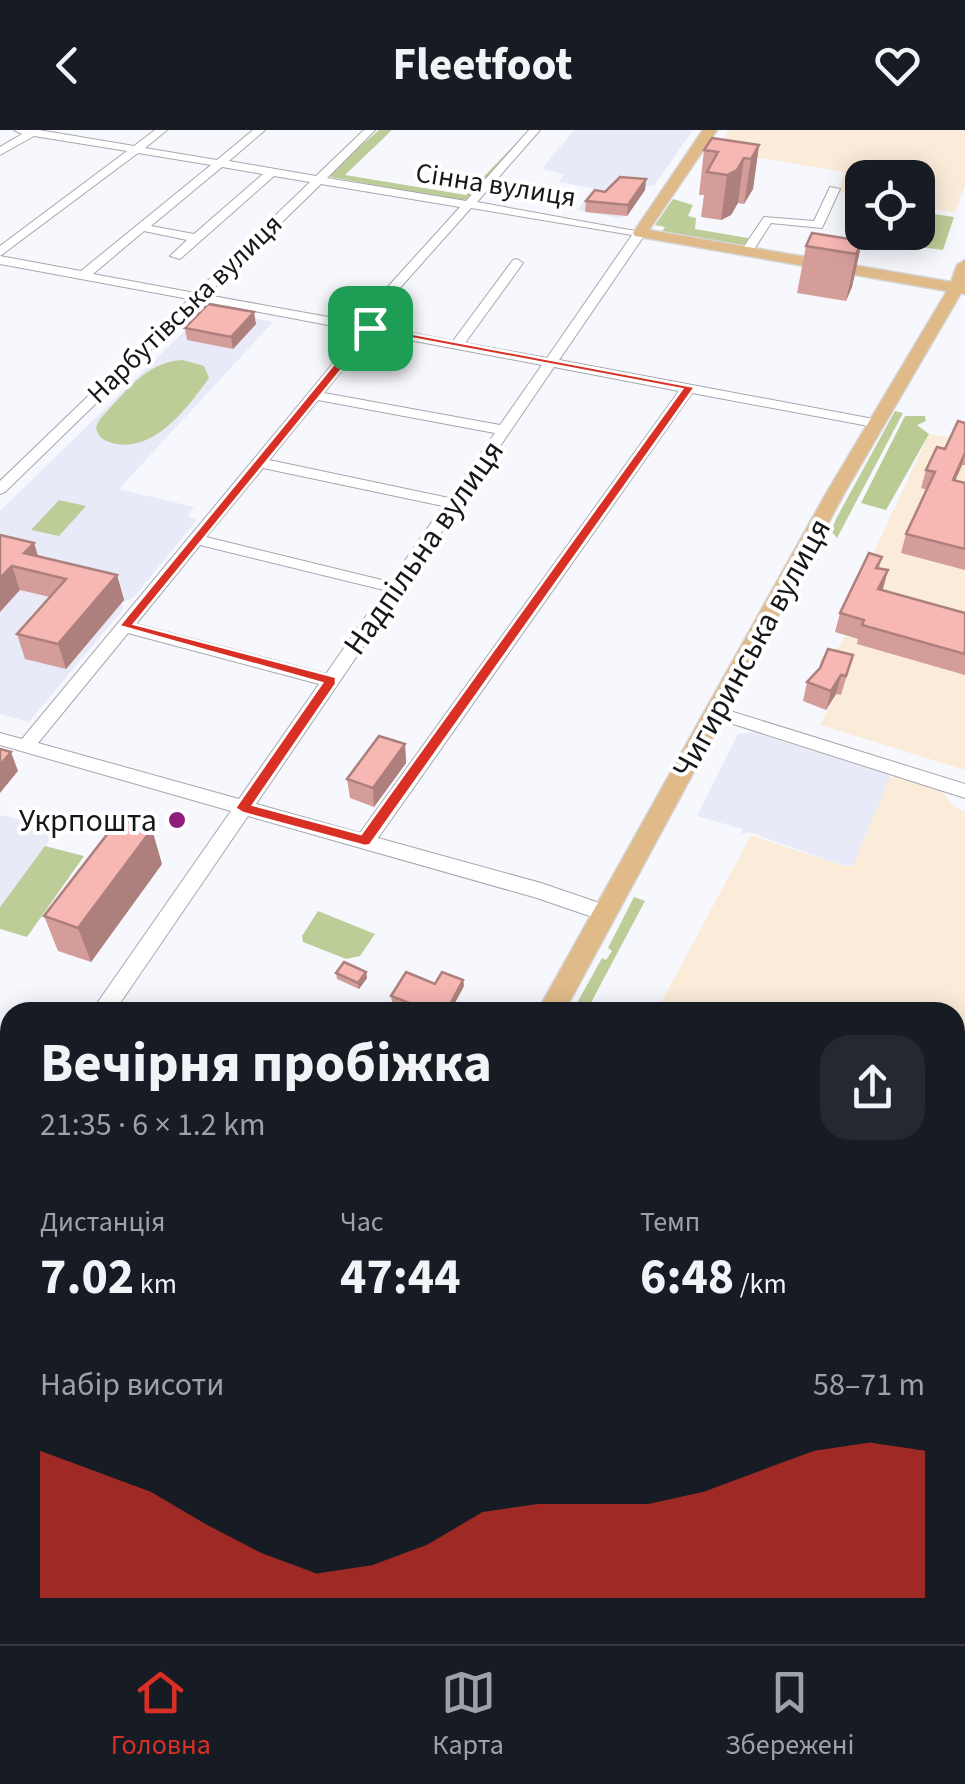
<!DOCTYPE html>
<html lang="uk">
<head>
<meta charset="utf-8">
<style>
  :root { --surface:#171b24; --page:#242831; --text:#f1f3f6; --muted:#9ea1a6; --line:#363941; --accent:#d93025 }
  body { margin:0; font-family:"Source Sans 3",sans-serif; background:var(--page); color:var(--text); height:100vh; display:flex; flex-direction:column; font-size:38px; white-space:nowrap }
  * { box-sizing:border-box; margin:0 }
  p { font-size:32px; color:var(--muted) }
  .icon { flex:none; width:55px; height:55px; fill:none; stroke:currentColor; stroke-width:2; stroke-linecap:round; stroke-linejoin:round }
  .map { position:relative; flex:1; overflow:hidden }
  .drawer { position:absolute; left:0px; top:872px; width:965px; height:642px; display:flex; flex-direction:column; background:var(--surface); border-radius:30px 30px 0 0; box-shadow:0 5px 25px #0003 }
  .drawer>* { flex:none }
  .fabs { position:absolute; left:845px; top:30px; display:grid; gap:20px }
  .fabs a { display:grid; place-items:center; width:90px; height:90px; border-radius:20px; background:var(--surface); box-shadow:0 5px 25px #0003; font-size:50px }
  .pin { position:absolute; display:grid; place-items:center; width:85px; height:85px; color:#fff; margin:-42px; border-radius:20px; box-shadow:0 5px 15px #0006 }
  .round { display:grid; place-items:center; flex:none; width:105px; height:105px; border-radius:30px; background:var(--page) }
  .overview { display:flex; align-items:center; justify-content:space-between; height:170px; padding:0 40px }
  h1 { font-size:55px; font-weight:700; line-height:75px }
  .figures { display:grid; grid-template-columns:repeat(3,1fr); gap:15px; height:170px; padding:10px 40px }
  .figures div { display:grid; align-content:center }
  .figures b { font-size:50px; font-weight:700 }
  .figures small { font-size:28px; font-weight:400 }
  .figures p { font-size:28px }
  .chart { height:280px; padding:20px 40px }
  .chart p { display:flex; justify-content:space-between }
  .chart svg { width:100%; height:180px; margin-top:10px; fill:var(--accent); opacity:.7 }
  header { display:flex; justify-content:space-between; align-items:center; height:130px; padding:0 40px; background:var(--surface); font-size:45px; font-weight:700 }
  .menu { display:flex; justify-content:space-around; align-items:center; height:140px; border-top:2px solid var(--line); background:var(--surface); font-size:28px; color:var(--muted) }
  .menu a { display:grid; justify-items:center; gap:5px }
  .menu .active { color:var(--accent) }
  .map>svg:first-child { display:block }
  .built { fill:#e8eaf8 }
  .industrial { fill:#fbecd9 }
  .green { fill:#bdcd97 }
  .forest { fill:#bacb94 }
  .lines { fill:none; stroke-linecap:round; stroke-linejoin:round }
  .minor-casing { stroke:#a7a8ad; stroke-width:2 }
  .major-casing { stroke:#d5d5d6; stroke-width:3 }
  .minor { fill:#fff; fill-rule:evenodd }
  .major { fill:#e0ba89; fill-rule:evenodd }
  .wall { fill:#d49d9a }
  .shaded-wall { fill:#ad807d }
  .building { fill:#f7b7b3; stroke:#ad807d; stroke-width:2.5 }
  .route { fill:#d93025; stroke:#fff; stroke-width:2.5; fill-rule:evenodd }
  .poi-dot { fill:#901d7c; stroke:#fff; stroke-width:4 }
  .labels { text-anchor:middle; stroke-width:8; stroke-linejoin:round; paint-order:stroke }
  .far-street-label { font-size:28px; fill:#17181a; stroke:#fff }
  .street-label { font-size:32px; fill:#17181a; stroke:#fff }
  .poi-label { font-size:32px; fill:#17181a; stroke:#fff; text-anchor:end }
</style>
</head>
<body>
<header><svg class="icon" aria-label="back" viewBox="0 0 24 24"><path d="M15 5l-7 7 7 7"/></svg>Fleetfoot<svg class="icon" aria-label="heart" viewBox="0 0 24 24"><path d="M12 20l-8-8c-3-5 5-10 8-4 3-6 11-1 8 4z"/></svg></header>
<div class="map">
<svg width="965" height="1514" viewBox="0 0 965 1514">
  <rect width="100%" height="100%" fill="#f7f8fe"/>
  <g class="built">
    <path d="M574,0H693L654,56H643L645,60L627,86L617,88L568,78L578,79L593,58L559,52L564,44L542,39Z"/>
    <path d="M207,179L273,192L119,359L194,377L187,386L197,390L133,468L121,473L124,478L29,592L0,584V381Z"/>
    <path d="M753,602L887,643L890,647L854,736H844L749,702L741,704L742,699L697,686L738,604Z"/>
    <path d="M0,685L59,698L0,777Z"/>
    <path d="M0,1187L10,1191V1471L0,1488Z"/>
  </g>
  <g class="industrial">
    <path d="M729,0H965V55L955,83L918,77V48H862V66L839,62L844,42L749,26L722,12Z"/>
    <path d="M929,304L965,310V486L858,456Z"/>
    <path d="M845,506L965,539V640L820,595L836,564H841L820,534V528L840,516Z"/>
    <path d="M890,647H904L939,658L954,677L965,681V1514H581L584,1505H955V882H656L751,705L844,736H853Z"/>
  </g>
  <g class="green">
    <path d="M379,0H392L345,45L466,65L529,0L469,68L462,71L331,47L329,43Z"/>
    <path d="M673,69L693,75L688,86L696,88L695,99L748,108V116L661,103L665,97L655,95Z"/>
    <path d="M921,82L954,87L943,120L920,117L907,119L913,103L918,102Z"/>
    <path d="M183,230L204,236L209,248C188,277 154,324 112,313C102,310 98,307 96,297L100,289C124,264 146,231 183,230Z"/>
    <path d="M895,281L903,283L837,408L831,401L837,387Z"/>
    <path d="M59,370L86,376L59,406L31,400Z"/>
    <path d="M45,716L84,726L27,807L0,799V777Z"/>
    <path d="M634,767L645,771L586,882H572L602,828L606,830L612,821L608,818Z"/>
    <path d="M318,781L375,804L360,826L346,829L303,812L302,806Z"/>
  </g>
  <path class="forest" d="M905,286H925L926,291L917,295L929,304L886,380L861,373Z"/>
  <g class="lines">
    <defs>
      <g id="minor">
        <path d="M14,0H39L134,16L155,0H167L145,18L217,30L253,0H265L229,31L316,46L364,0H375L327,48L466,71L529,0H540L477,72L646,103L559,230L879,290V296L874,297L692,263L378,708L541,753L611,777L614,783L611,789L604,791L537,768L248,686L114,882H91L231,681L0,615V603L22,609L360,201L201,171L5,362L0,364V351L189,169L0,134V126L81,141L211,35L138,23L0,126V116L127,21L34,6L0,25V17L22,4ZM222,37L263,44L194,104L151,96ZM274,46L310,52L195,163L93,144L144,101L187,110L170,126L180,129ZM321,54L460,77L356,192L207,165ZM471,78L632,105L547,228L465,213L523,133L517,129L513,130L453,211L368,194ZM372,203L542,235L500,295L324,263ZM554,237L679,261L360,703L256,674ZM318,270L495,303L449,368L269,330ZM263,338L443,376L390,452L206,407ZM200,415L384,460L326,544L136,494ZM128,503L319,554L239,669L38,613Z"/>
        <path d="M830,57L840,59L822,98L771,93L751,124H743L741,121L764,87L814,91Z"/>
        <path d="M714,576L965,654V668L708,586L705,582L708,578Z"/>
        <path d="M10,1005V1035L0,1040V1010Z"/>
      </g>
      <g id="major">
        <path d="M703,0H717L649,100L951,152L957,135L965,130V164L961,163L845,362L564,882H537L827,362L947,161L635,106L633,103Z"/>
        <path d="M189,1505H227L224,1514H186Z"/>
      </g>
    </defs>
    <use href="#minor" class="minor-casing"/>
    <use href="#major" class="major-casing"/>
    <use href="#minor" class="minor"/>
    <use href="#major" class="major"/>
  </g>
  <g class="wall">
    <path d="M759,15L753,59L744,74L738,73L731,85L721,90L701,87L704,65H699L704,20Z"/>
    <path d="M646,49L645,60L627,86L585,82L586,71L605,62Z"/>
    <path d="M862,111L852,157L846,171L797,163L806,116Z"/>
    <path d="M256,194L233,219L187,210L185,198Z"/>
    <path d="M965,293V335H962L955,351L965,353V440L901,423L906,404L927,360L921,358L926,340L945,319Z"/>
    <path d="M0,405L34,413L38,426L117,445L124,470L66,539L25,529L17,504L50,467L20,460Z"/>
    <path d="M882,427L879,438L882,460L965,483V545L857,514L858,509L835,502L840,483Z"/>
    <path d="M853,525L841,565L836,564L826,580L803,571L807,552Z"/>
    <path d="M405,614L406,633L374,677L350,668L347,649Z"/>
    <path d="M162,734L91,832L58,821L44,786Z"/>
    <path d="M366,842L367,848L359,859L337,849L336,843Z"/>
    <path d="M463,850L464,856L450,882H418L392,872L391,866L435,854Z"/>
  </g>
  <g class="shaded-wall">
    <path d="M759,15L753,59L744,74L751,29Z"/>
    <path d="M744,28L738,73L731,85L721,90L727,45Z"/>
    <path d="M646,49L645,60L627,86L628,75Z"/>
    <path d="M862,111L852,157L846,171L856,124Z"/>
    <path d="M254,182L256,194L233,219L231,207Z"/>
    <path d="M965,323L962,335L947,369L953,350Z"/>
    <path d="M34,413L41,437L24,423Z"/>
    <path d="M12,436L20,460L0,482V448Z"/>
    <path d="M888,440L883,459L873,478L878,459Z"/>
    <path d="M117,445L124,470L66,539L58,514Z"/>
    <path d="M841,545L836,564L826,580L831,561Z"/>
    <path d="M405,614L406,633L374,677L373,658Z"/>
    <path d="M11,622L18,641L0,663V635Z"/>
    <path d="M152,699L162,734L91,832L78,798Z"/>
    <path d="M366,842L367,848L359,859L358,853Z"/>
    <path d="M463,850L464,856L450,882H446Z"/>
  </g>
  <g class="building">
    <path d="M712,8L759,15L751,29L744,28L737,40L727,45L707,42L718,22L704,20Z"/>
    <path d="M620,47L646,49L628,75L586,71L595,60L605,62Z"/>
    <path d="M812,103L862,111L856,124L806,116Z"/>
    <path d="M208,174L254,182L231,207L185,198Z"/>
    <path d="M958,291L965,293V323L953,350L965,353V419L906,404L935,342L926,340L937,317L945,319Z"/>
    <path d="M0,405L34,413L24,423L117,445L58,514L17,504L66,449L12,436L0,448Z"/>
    <path d="M869,423L882,427L876,438L888,440L878,459L965,483V524L862,495L864,490L840,483Z"/>
    <path d="M828,519L853,525L846,546L841,545L831,561L807,552L820,538Z"/>
    <path d="M379,606L405,614L373,658L347,649Z"/>
    <path d="M0,619L11,622L0,635Z"/>
    <path d="M119,689L152,699L78,798L44,786Z"/>
    <path d="M344,832L366,842L358,853L336,843Z"/>
    <path d="M406,842L435,854L442,842L463,850L446,882H432L391,866Z"/>
  </g>
  <path class="route" d="M366,195L695,257L370,715L365,716L243,683L235,678L322,553L119,496ZM373,201L682,259L361,704L253,675L336,554V547L134,494Z"/>
  <circle class="poi-dot" cx="177" cy="690" r="10"/>
  <g class="labels">
    <g class="far-street-label">
      <text transform="translate(496 54) rotate(9)" y="10">Сінна вулиця</text>
      <text transform="translate(184 178) rotate(-44)" y="10">Нарбутівська вулиця</text>
    </g>
    <g class="street-label">
      <text transform="translate(423 417) rotate(-55)" y="11">Надпільна вулиця</text>
      <text transform="translate(751 518) rotate(-61)" y="11">Чигиринська вулиця</text>
    </g>
    <g class="poi-label">
      <text x="157" y="701">Укрпошта</text>
    </g>
  </g>
</svg>
<div class="fabs">
<a><svg class="icon" aria-label="locate" viewBox="0 0 24 24"><circle cx="12" cy="12" r="6"/><path d="M12 2v4M12 18v4M2 12h4M18 12h4"/></svg></a>
</div>
<div class="pin" style="left:370px;top:198px;background:#1e9e55"><svg class="icon" aria-label="arrive" viewBox="0 0 24 24"><path d="M6 21V4h12l-3 4 3 4H6"/></svg></div>
<section class="drawer">
<div class="overview"><div><h1>Вечірня пробіжка</h1><p>21:35 · 6 × 1.2 km</p></div><a class="round"><svg class="icon" aria-label="share" viewBox="0 0 24 24"><path d="M12 15V3M7 8l5-5 5 5M5 13v7h14v-7"/></svg></a></div>
<div class="figures">
<div><p>Дистанція</p><b>7.02<small> km</small></b></div>
<div><p>Час</p><b>47:44</b></div>
<div><p>Темп</p><b>6:48<small> /km</small></b></div>
</div>
<div class="chart"><p><span>Набір висоти</span>58–71 m</p>
<svg viewBox="0 0 160 44" preserveAspectRatio="none"><path d="M0 44V8L10 13L20 18L30 26L40 33L50 38L60 36L70 31L80 23L90 21L100 21L110 21L120 18L130 13L140 8L150 6L160 8V44z"/></svg>
</div>
</section>
</div>
<nav class="menu">
<a class="active"><svg class="icon" aria-label="home" viewBox="0 0 24 24"><path d="M3 11l9-7 9 7M6 9v11h12V9"/></svg>Головна</a>
<a><svg class="icon" aria-label="map" viewBox="0 0 24 24"><path d="M3 6l6-2 6 2 6-2v14l-6 2-6-2-6 2zM9 4v14M15 6v14"/></svg>Карта</a>
<a><svg class="icon" aria-label="saved" viewBox="0 0 24 24"><path d="M7 4h10v16l-5-4-5 4z"/></svg>Збережені</a>
</nav>
</body>
</html>
